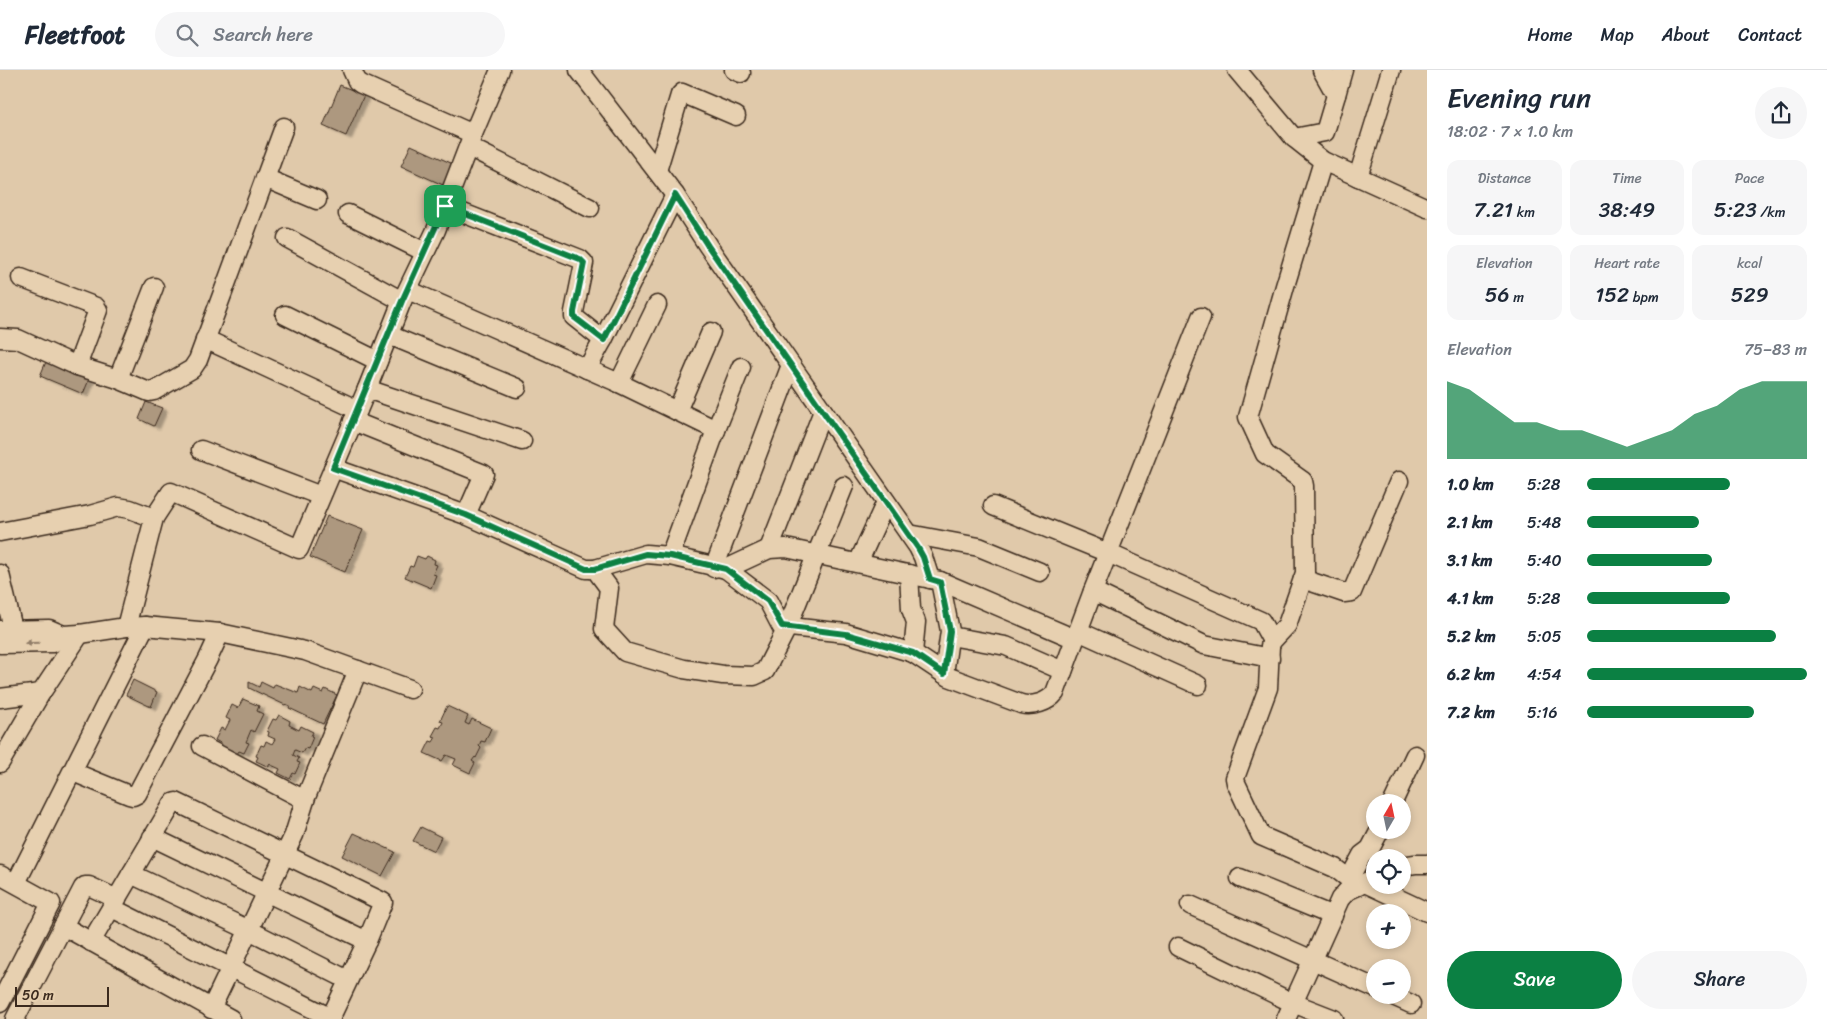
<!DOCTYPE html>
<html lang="en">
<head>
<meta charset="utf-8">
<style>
  :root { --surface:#fff; --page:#f6f6f7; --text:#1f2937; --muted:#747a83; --line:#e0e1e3; --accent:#0b8043 }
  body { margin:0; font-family:Sriracha,sans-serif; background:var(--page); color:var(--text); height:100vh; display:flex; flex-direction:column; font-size:19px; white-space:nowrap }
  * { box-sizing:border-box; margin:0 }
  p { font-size:16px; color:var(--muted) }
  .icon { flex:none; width:28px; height:28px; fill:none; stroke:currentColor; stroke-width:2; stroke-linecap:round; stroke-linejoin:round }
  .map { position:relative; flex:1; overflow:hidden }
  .side { display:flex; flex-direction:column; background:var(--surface); width:400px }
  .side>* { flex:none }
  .needle { width:32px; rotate:9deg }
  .controls { position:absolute; left:1366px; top:724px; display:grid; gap:10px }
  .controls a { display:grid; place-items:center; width:45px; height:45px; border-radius:50%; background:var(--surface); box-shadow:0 2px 8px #0003; font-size:25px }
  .scale { position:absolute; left:15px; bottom:12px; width:94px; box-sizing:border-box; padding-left:5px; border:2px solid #3b2a1e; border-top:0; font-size:14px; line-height:18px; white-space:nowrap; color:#3b2a1e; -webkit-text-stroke:4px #e7d0b0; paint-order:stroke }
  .pin { position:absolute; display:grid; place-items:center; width:42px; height:42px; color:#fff; margin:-21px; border-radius:10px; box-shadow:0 2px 8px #0006 }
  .round { display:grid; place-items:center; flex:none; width:52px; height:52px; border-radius:26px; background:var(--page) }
  .summary { display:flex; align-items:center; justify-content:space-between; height:85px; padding:0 20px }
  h1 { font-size:28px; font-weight:600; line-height:38px }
  .metrics { display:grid; grid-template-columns:repeat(3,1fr); gap:8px; height:85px; padding:5px 20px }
  .metrics div { display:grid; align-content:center; border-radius:12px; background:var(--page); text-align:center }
  .metrics b { font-size:21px; font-weight:600 }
  .metrics small { font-size:14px; font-weight:400 }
  .metrics p { font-size:14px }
  .chart { height:140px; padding:10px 20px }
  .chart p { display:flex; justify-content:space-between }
  .chart svg { width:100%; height:90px; margin-top:5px; fill:var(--accent); opacity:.7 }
  .cta { display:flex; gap:10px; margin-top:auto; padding:10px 20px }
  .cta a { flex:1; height:58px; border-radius:30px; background:var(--accent); color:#fff; font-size:20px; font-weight:600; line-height:58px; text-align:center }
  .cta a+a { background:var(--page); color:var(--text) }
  ul { padding:0 20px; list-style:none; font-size:16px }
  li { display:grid; grid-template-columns:80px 60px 1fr; align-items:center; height:38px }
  li i { height:12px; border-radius:6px; background:var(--accent) }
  header { display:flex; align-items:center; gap:30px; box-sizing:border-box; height:70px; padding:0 25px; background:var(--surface); border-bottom:1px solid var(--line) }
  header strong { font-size:24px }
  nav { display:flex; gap:28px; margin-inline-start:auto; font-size:18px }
  .search { width:350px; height:45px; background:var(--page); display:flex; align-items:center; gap:12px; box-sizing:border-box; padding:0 18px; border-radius:28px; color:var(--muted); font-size:19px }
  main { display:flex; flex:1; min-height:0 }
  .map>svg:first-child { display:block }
  .building { fill:#ad987f; stroke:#3b2a1e; filter:url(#shadow) }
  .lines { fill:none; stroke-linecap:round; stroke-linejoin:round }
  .minor-casing { stroke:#3b2a1e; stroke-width:21 }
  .minor { stroke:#e7d0b0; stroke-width:18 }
  .oneway { fill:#917d67 }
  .route-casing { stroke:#fff; stroke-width:10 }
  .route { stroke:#0b8043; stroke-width:6 }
</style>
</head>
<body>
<header>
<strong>Fleetfoot</strong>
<div class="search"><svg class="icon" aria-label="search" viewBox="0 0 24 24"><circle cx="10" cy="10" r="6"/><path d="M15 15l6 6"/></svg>Search here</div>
<nav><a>Home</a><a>Map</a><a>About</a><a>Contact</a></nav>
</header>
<main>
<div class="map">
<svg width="1427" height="949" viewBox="0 0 1427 949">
  <defs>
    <filter id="shadow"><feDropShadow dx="5.5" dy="3" stdDeviation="1" flood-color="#0004"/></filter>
  </defs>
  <rect width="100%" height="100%" fill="#e0c9aa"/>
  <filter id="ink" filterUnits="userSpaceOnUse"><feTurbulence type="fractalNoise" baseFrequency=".02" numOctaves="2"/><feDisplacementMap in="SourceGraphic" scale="10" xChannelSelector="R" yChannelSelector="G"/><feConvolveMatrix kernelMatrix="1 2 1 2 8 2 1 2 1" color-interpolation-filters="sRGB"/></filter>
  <g filter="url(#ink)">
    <g class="building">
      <path d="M340,15L364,25L346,66L323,56Z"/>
      <path d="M411,75L453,94L443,115L401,96Z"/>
      <path d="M48,287L91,305L83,324L40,306Z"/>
      <path d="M146,332L162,338L154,356L139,349Z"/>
      <path d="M327,446L363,460L345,502L310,487Z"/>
      <path d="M417,486L425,489L427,486L435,490L434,494L437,495L433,504L436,505L431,518L405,507L410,496L413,497Z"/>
      <path d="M133,610L157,622L151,637L126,625Z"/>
      <path d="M249,612L259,617L261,612L273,618L275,614L298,623L300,617L312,623L314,619L323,623L325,619L337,625L323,654L289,638L290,636L286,634L285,635L249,618Z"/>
      <path d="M243,629L259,636L257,641L263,644L254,662L251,660L246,672L249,673L244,683L239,681L237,684L221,676L222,674L215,670L221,658L225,660L230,650L226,648L232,635L238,638Z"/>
      <path d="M447,636L468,646L465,653L469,655L472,649L491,658L485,672L481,671L479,676L481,678L476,688L475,687L472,691L475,693L470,703L453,695L456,689L446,685L442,691L424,683L430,671L433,672L436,667L432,666L437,657L440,658L443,652L440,651Z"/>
      <path d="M279,645L290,651L289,655L299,660L301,656L313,662L311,666L313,667L308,679L305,678L302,683L295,680L293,685L299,688L297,692L300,693L295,704L293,703L290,709L278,703L280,699L269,694V697L256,691L258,687L256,686L261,675L264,676L266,671L272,674L275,669L268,666L269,662L267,661L273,649L276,650Z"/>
      <path d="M421,757L441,767L434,781L413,771Z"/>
      <path d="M354,763L395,782L382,806L342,786Z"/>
    </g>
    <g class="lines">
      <defs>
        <g id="minor">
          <path d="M352,0L357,11L361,14L473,64"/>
          <path d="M579,0L675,125L708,176L918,477L923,487L930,509"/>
          <path d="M734,0L741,3"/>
          <path d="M1237,0L1294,68L1323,91L1427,138"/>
          <path d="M1336,25L1343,0"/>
          <path d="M1294,68L1325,62L1336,25L1322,0"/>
          <path d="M469,77L590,138"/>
          <path d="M1323,91L1285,216L1248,347L1265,384L1303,411L1304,416L1305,503L1287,555L1272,571L1270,576L1268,618L1235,708L1236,713L1261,766L1335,798L1358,816"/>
          <path d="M657,101L680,25L682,23L736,46"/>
          <path d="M1358,107L1391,0"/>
          <path d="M265,108L317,130"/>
          <path d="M445,136L580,189L584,193L583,198L574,242V247L603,270"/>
          <path d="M348,144L425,182"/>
          <path d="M287,168L402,231"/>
          <path d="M21,208L96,237L98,240L77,296"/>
          <path d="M408,220L619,313L716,360"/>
          <path d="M285,245L378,291"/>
          <path d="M389,265L517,318"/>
          <path d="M0,268L18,269L77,296L118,309L154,217"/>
          <path d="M205,269L358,340"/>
          <path d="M587,299L603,270L675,125"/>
          <path d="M118,309L149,322L154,321L192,299L198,290L284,57"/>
          <path d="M619,313L657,235"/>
          <path d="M367,319L402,231L436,160L473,64L500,0"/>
          <path d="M677,341L711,262"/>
          <path d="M201,380L321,426"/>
          <path d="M333,398L466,445L484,404L353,351"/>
          <path d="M993,436L1108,483L1261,551L1272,571"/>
          <path d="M466,445L586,499H595L646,484L670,486L726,499L769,479L786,478L940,511L1075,569"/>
          <path d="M0,462L90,445L118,437L130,439L154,448"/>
          <path d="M909,464L979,477L1040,502"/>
          <path d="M769,479L823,341"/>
          <path d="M670,486L716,360L741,297"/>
          <path d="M858,493L886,432"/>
          <path d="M714,498L791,295"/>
          <path d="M595,499L609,518L604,559L625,582L684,599L723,605L754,606L765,601L787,558L844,416"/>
          <path d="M726,499L768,531L781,556L846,563L913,583L949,607L1021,634C1033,637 1048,632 1055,623L1093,521L1201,247"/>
          <path d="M0,504L13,559"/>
          <path d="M909,504L911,539L916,552L913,583"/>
          <path d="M1303,509L1344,523L1352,522L1399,411"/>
          <path d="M940,511L950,561L944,604"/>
          <path d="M1093,521L1204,575L1270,588"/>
          <path d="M126,557L154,448L171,422L299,479L367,319L522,371"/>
          <path d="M0,560L49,559L63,565L80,564L41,623L0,693"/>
          <path d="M1078,561L1198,615"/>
          <path d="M80,564L126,557L145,556L220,563L305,581L410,619"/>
          <path d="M950,566L1006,576L1063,601"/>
          <path d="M0,574L53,573L63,565"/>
          <path d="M0,628L41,623"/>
          <path d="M202,676L305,730"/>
          <path d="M73,702L129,725L133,726L137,724L208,589L220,563"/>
          <path d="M1393,732L1415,685"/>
          <path d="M152,767L367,871"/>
          <path d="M1402,796L1415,794H1427"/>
          <path d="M131,804L249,860L348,910"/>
          <path d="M0,805L51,833L0,933"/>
          <path d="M1240,808L1333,846"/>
          <path d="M1349,809L1362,785L1370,779L1380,760"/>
          <path d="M16,813L145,556"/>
          <path d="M1365,813L1427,842"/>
          <path d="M1190,835L1375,918"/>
          <path d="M112,838L331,948"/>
          <path d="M63,856L231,949"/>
          <path d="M91,872L173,733L176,732L383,832L367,871L330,949"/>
          <path d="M1178,877L1293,933L1334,949"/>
          <path d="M1391,925L1411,934"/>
          <path d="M211,939L294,765L306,727L358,600"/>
          <path d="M15,949L83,818L85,816H89L117,829"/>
          <path d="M1286,949L1340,829L1347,821L1375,808"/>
        </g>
      </defs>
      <use href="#minor" class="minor-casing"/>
      <use href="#minor" class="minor"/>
    </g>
    <defs><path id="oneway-solid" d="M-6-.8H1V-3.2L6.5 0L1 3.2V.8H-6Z" transform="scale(1.25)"/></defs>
    <use class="oneway" href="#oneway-solid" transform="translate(32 573) rotate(178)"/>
  </g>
  <g class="lines" filter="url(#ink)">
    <defs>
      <path id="route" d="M675,125L708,176L918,478L923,487L930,509L940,512L950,561L944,604L913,583L846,564L782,556L768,531L726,499L670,486L646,484L595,499H586L466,445L333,398L402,231L445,136L580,189L584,193L583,198L574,242V247L604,270Z"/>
    </defs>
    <use href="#route" class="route-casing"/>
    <use href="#route" class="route"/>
  </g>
</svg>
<div class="controls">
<a><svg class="needle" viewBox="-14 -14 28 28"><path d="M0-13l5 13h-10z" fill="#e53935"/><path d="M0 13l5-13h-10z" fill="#747a83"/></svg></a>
<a><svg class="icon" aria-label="locate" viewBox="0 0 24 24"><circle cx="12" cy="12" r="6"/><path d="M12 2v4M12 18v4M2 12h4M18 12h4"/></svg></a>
<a>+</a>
<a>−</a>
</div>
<div class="scale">50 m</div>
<div class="pin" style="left:445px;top:136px;background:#1e9e55"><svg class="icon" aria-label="arrive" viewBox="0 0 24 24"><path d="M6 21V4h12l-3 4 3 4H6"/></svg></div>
</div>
<section class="side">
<div class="summary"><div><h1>Evening run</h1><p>18:02 · 7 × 1.0 km</p></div><a class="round"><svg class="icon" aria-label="share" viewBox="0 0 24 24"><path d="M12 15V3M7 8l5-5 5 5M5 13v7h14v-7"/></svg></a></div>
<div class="metrics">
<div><p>Distance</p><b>7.21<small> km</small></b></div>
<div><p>Time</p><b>38:49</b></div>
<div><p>Pace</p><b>5:23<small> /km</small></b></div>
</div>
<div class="metrics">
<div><p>Elevation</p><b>56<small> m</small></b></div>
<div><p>Heart rate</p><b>152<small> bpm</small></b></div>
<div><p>kcal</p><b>529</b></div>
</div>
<div class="chart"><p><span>Elevation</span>75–83 m</p>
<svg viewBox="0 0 160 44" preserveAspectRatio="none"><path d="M0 44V6L10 10L20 18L30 26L40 26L50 30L60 30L70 34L80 38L90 34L100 30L110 22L120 18L130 10L140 6L150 6L160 6V44z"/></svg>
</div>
<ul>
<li><b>1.0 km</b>5:28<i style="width:65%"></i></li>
<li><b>2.1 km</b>5:48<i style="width:51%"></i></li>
<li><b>3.1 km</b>5:40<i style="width:57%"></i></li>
<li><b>4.1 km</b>5:28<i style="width:65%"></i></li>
<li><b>5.2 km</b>5:05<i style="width:86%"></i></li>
<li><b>6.2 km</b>4:54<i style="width:100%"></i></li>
<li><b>7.2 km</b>5:16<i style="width:76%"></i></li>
</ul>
<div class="cta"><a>Save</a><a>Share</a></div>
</section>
</main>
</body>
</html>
